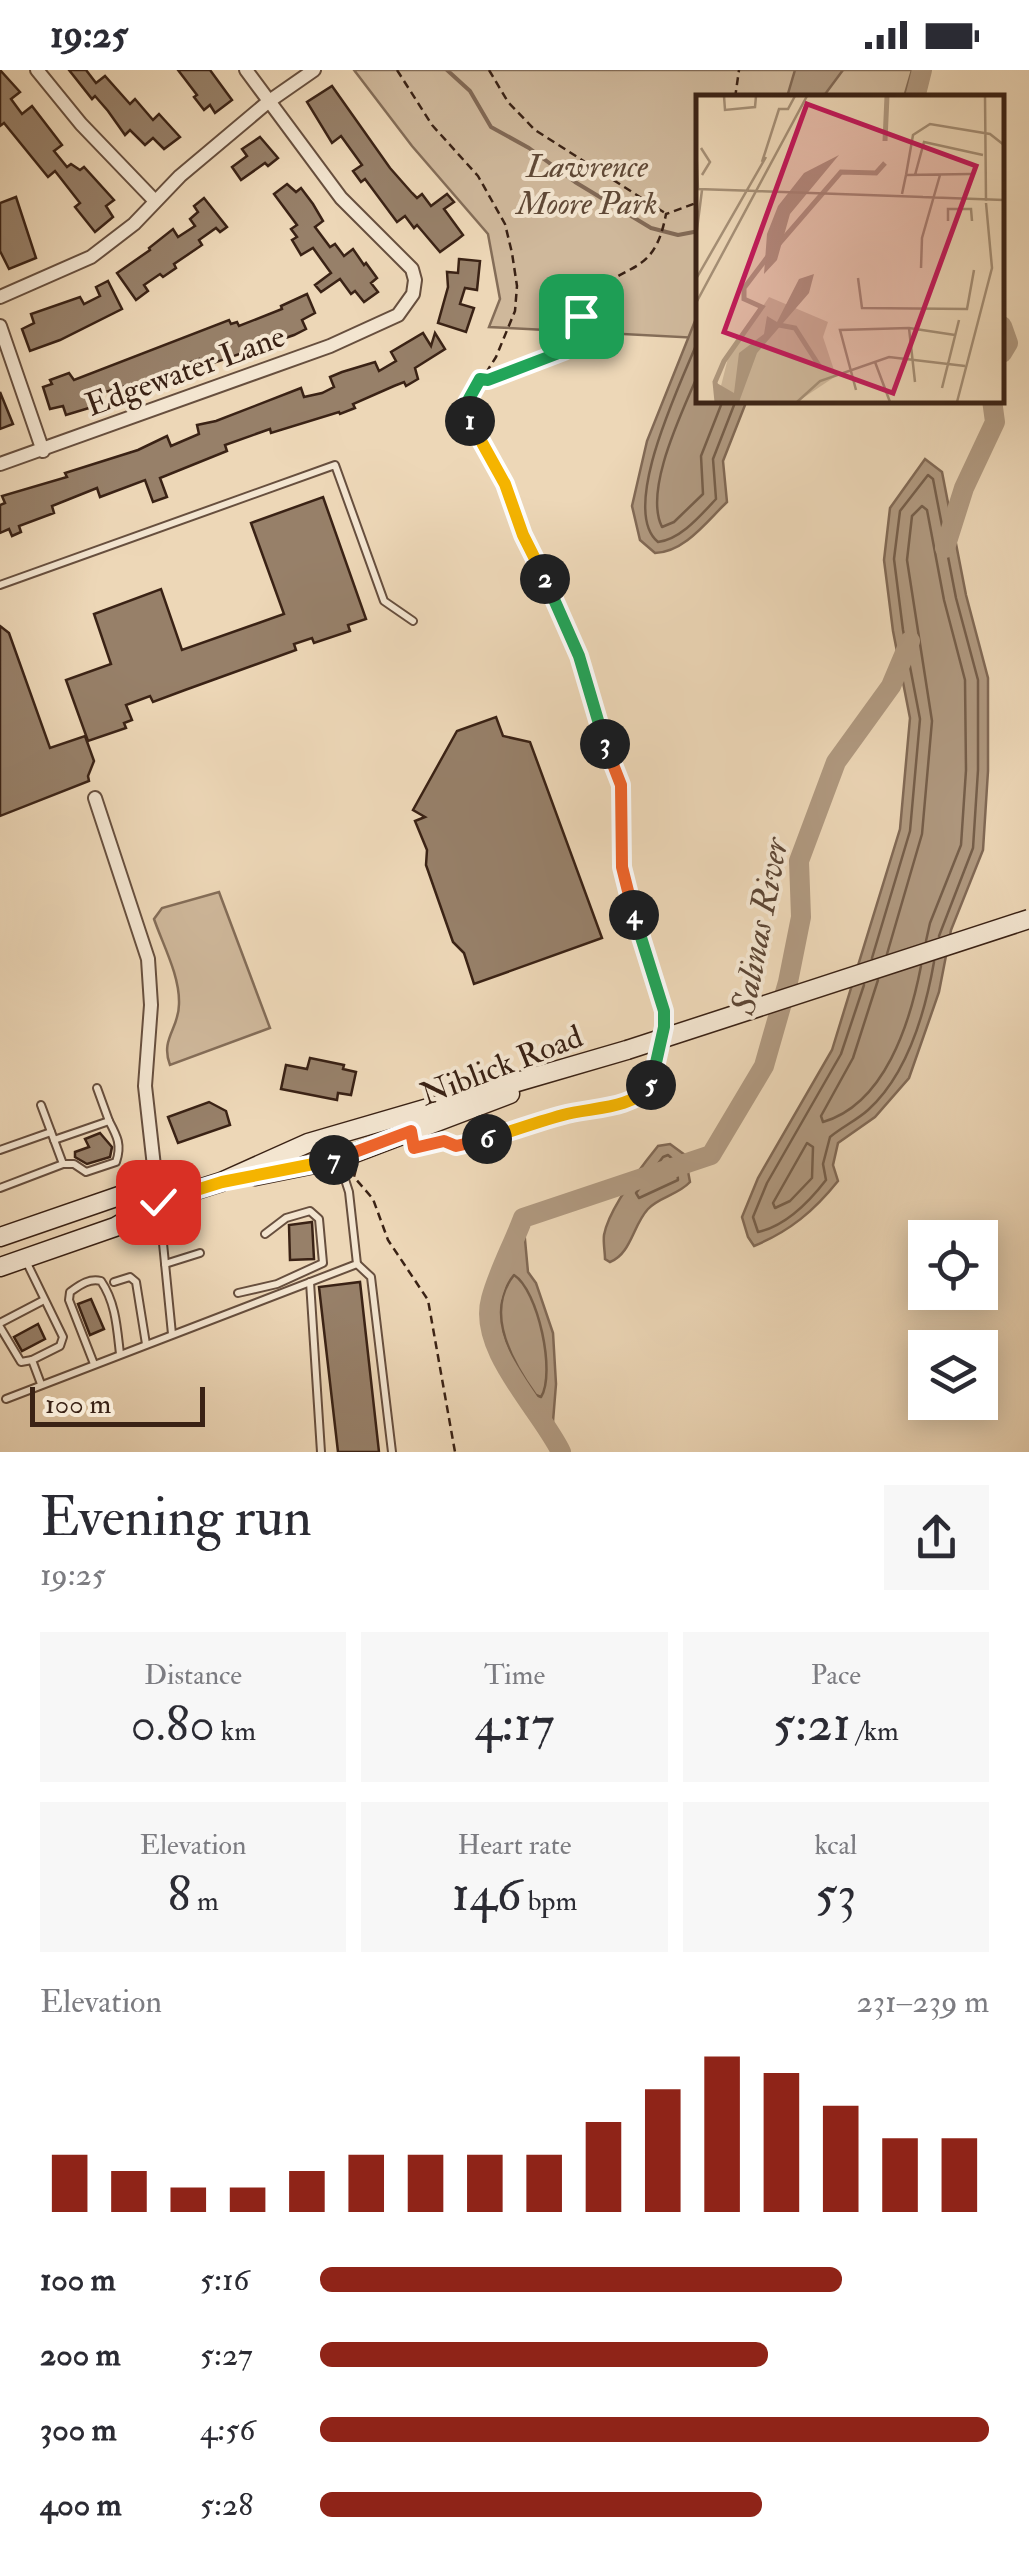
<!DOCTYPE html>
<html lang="en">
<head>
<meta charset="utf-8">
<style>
  :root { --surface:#fff; --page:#f7f7f7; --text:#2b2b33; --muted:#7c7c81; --accent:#8f2418 }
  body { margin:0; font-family:"IM FELL Double Pica",serif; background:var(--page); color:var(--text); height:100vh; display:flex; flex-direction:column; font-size:38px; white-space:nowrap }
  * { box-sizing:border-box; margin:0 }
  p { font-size:32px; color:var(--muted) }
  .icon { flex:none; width:55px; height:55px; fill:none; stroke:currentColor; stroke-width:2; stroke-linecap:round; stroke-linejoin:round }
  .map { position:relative; height:1382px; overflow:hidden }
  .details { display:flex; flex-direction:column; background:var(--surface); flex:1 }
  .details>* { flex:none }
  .tools { position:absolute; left:908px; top:1150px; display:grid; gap:20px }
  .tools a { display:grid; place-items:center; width:90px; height:90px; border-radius:0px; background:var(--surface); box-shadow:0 5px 25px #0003; font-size:50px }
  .scale { position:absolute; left:30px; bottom:25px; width:175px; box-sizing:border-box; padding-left:10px; border:5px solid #3a2215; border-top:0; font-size:28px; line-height:35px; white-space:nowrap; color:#3a2215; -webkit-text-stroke:8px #f3e5d0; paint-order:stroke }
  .pin { position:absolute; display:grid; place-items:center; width:85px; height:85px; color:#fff; margin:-42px; border-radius:20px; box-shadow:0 5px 15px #0006 }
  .km { position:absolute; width:50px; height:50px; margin:-25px; border-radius:50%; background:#222; color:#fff; font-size:28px; line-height:50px; text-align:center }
  .round { display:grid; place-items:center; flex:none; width:105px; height:105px; border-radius:0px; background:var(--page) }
  .head { display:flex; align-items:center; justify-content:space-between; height:170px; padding:0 40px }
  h1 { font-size:55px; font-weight:600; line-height:75px }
  .metrics { display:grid; grid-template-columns:repeat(3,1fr); gap:15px; height:170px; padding:10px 40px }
  .metrics div { display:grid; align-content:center; border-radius:0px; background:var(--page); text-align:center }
  .metrics b { font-size:50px; font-weight:600 }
  .metrics small { font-size:28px; font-weight:400 }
  .metrics p { font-size:28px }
  .chart { height:280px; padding:20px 40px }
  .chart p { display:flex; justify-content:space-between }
  .chart svg { width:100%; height:180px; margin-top:10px; stroke:var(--accent); stroke-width:6 }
  ul { padding:0 40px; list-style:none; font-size:32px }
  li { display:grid; grid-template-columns:160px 120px 1fr; align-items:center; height:75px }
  li i { height:25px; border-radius:12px; background:var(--accent) }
  .status { display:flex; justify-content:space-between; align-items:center; height:70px; padding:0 50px; background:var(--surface); direction:ltr }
  .status svg { height:28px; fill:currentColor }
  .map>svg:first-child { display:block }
  .green { fill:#cfb89b; stroke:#846d58; stroke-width:2.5 }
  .water { fill:#b09980; stroke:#816955; stroke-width:2.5 }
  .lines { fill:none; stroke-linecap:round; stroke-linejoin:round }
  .shore { stroke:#755e4a; stroke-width:2.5 }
  .stream { stroke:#816955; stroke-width:4 }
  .river { stroke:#b09980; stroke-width:20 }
  .building { fill:#978069; stroke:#3a2215; stroke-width:2.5 }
  .lane-casing { stroke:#674f3e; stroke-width:10 }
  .street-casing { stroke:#674f3e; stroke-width:16 }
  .secondary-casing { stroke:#3a2215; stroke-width:21 }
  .path { stroke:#3a2215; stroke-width:2.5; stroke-dasharray:8 5; stroke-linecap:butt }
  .lane { stroke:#f3e5d0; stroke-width:6 }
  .street { stroke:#f3e5d0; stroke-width:12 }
  .secondary { stroke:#f3e5d0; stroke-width:18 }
  .secondary-bridge-casing { stroke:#3a2215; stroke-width:21; stroke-linecap:butt }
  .secondary-bridge { stroke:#f3e5d0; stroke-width:18 }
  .split-1-casing { stroke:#fff; stroke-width:20 }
  .split-2-casing { stroke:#fff; stroke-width:20 }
  .split-3-casing { stroke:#fff; stroke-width:20 }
  .split-4-casing { stroke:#fff; stroke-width:20 }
  .split-5-casing { stroke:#fff; stroke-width:20 }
  .split-6-casing { stroke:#fff; stroke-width:20 }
  .split-7-casing { stroke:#fff; stroke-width:20 }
  .split-8-casing { stroke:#fff; stroke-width:20 }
  .split-1 { stroke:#22a559; stroke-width:12 }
  .split-2 { stroke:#f5b400; stroke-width:12 }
  .split-3 { stroke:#22a559; stroke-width:12 }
  .split-4 { stroke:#f0652b; stroke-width:12 }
  .split-5 { stroke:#22a559; stroke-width:12 }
  .split-6 { stroke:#f5b400; stroke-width:12 }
  .split-7 { stroke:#f0652b; stroke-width:12 }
  .split-8 { stroke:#f5b400; stroke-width:12 }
  .labels { text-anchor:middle; stroke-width:8; stroke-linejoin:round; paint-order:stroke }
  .park-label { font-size:32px; font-style:italic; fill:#5f4836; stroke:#f3e5d0 }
  .street-label { font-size:32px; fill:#3a2215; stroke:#f3e5d0 }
  .water-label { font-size:35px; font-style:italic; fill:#5d4635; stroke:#f3e5d0 }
  .inset-river { fill:none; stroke:#b09980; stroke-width:5 }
  .inset-road { fill:none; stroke:#a58f76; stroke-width:2.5 }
  .view { fill:#c2185b; fill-opacity:0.15; stroke:#c2185b; stroke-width:5 }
  .inset-edge { fill:none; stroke:#3a2215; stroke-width:5 }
</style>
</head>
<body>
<div class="status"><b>19:25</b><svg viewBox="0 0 49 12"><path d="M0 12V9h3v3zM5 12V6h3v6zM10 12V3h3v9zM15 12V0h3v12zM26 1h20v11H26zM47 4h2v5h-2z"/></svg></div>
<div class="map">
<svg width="1029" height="1382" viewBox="0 0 1029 1382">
  <rect width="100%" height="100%" fill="#edd7b7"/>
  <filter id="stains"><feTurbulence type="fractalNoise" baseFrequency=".002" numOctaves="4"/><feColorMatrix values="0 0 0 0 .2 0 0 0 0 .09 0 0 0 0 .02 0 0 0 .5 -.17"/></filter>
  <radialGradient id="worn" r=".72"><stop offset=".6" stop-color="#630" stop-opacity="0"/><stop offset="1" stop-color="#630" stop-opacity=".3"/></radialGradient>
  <g class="green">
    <path d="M354,0H912L904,27L699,28V268L489,257L500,229L488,164L412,76Z"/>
    <path d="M219,822L270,958L170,995C160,969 179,959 179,934C180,906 163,875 154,849L162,838Z"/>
  </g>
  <g class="water">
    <path d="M795,0H843L823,27H787Z"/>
    <path d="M699,241V330H747L723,391L727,432C707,451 685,482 655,483L640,470L632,436L647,371Z"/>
    <path d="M925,389L942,402L966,525L988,608V701L983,780L951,860L939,922L909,1008L875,1047L838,1073L833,1095L838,1111C814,1141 790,1161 754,1176L748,1167L742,1147L758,1108L832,980L900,759L910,648L893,561L884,490L890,438Z"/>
    <path d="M670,1074L685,1085L690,1112C678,1125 659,1127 648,1139C633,1155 631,1184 610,1192L605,1189C605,1182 603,1172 604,1165C609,1138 641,1097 658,1076Z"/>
    <path d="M523,1148L528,1202L536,1213L553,1263L556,1314L552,1364C528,1330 480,1275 491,1230C497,1203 513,1175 523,1148Z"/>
  </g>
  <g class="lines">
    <g class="shore">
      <path d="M699,268C683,309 618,439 658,472C681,469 700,446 716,429L713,389L736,330"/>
      <path d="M699,302C684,339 643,419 662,457L674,452L703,424L701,386L723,330"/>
      <path d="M887,884L922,764L932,651L907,490L912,446L922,436L927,440L944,530L965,610L966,700L961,775L930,853L926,871"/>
      <path d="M872,888L910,761L920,649L903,560L894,489L900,441L928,405L933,409L956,528L978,610V700L973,778L939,866"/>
      <path d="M878,910L853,988L821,1046L823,1052C885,1034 910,953 921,896"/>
      <path d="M864,915L841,984L767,1113L753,1147L758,1162C786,1156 809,1132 826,1110L823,1094L830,1067C842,1057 857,1050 868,1040C908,1004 925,943 934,892"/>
      <path d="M807,1073L813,1077L812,1108L790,1131L775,1138L773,1133Z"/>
      <path d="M668,1085L676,1092L678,1110L639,1128L636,1123L663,1087Z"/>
      <path d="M514,1205C538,1220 556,1303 541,1327L536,1325C512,1292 484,1242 514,1205Z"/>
    </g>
    <path class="stream" d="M447,0L470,21L491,57L529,78L575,112L651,158L678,165L699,161"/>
    <g class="river">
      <path d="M915,28L922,0"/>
      <path d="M1002,256L1008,273L1002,283"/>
      <path d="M945,478L964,418L995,352L992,330"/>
      <path d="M561,1382C541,1340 477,1279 491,1229C498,1202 513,1175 523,1148L711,1085L764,996L788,912L801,847L799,791L836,692L891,616L910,571"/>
    </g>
  </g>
  <g class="building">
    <path d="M0,0L20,22L11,29L22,44L32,36L62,75L54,81L67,97L71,94L80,100L84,97L114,130L106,136L113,147L95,162L75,137L80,133L55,101L48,107L4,53L0,56Z"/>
    <path d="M69,0H86L96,13L105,6L130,34L135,29L153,50L159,44L180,67L164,79L153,68L145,75L130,60L125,65L108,41L95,26L92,29Z"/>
    <path d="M178,0H210L232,30L215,43L210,35L204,40L194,27L197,25Z"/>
    <path d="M332,16L390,98L412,123L417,128L422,124L431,136L447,124L454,132L444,139L463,165L458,169L440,182L417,155L414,158L405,146L397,152L365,109L361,112L353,101L362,95L341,66L332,73L307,32Z"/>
    <path d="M260,67L278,88L268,96L265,93L241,110L232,97L247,86L242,79Z"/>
    <path d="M287,114L296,122L301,118L313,134L323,151L315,157L330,177L335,174L344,186L353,179L364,195L366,193L377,208L371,213L378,222L364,232L355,221L351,224L340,209L321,222L315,215L331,203L313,178L301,185L292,170L297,167L291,159L297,155L274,124Z"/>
    <path d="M16,127L36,188L9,199L0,181V133Z"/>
    <path d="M204,128L227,157L220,162L216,158L199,170L202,175L174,194L176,198L163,207L160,204L144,215L148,221L136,230L117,203L150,180L149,178L173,159L178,167L195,156L190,149L198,142L194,136Z"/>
    <path d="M459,189L480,191L477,220L465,218L460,234L474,238L466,262L438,253L448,217L447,202L458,203Z"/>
    <path d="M108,211L122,239L60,270L30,281L22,259L34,253L31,244L80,227L84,234L100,226L96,217Z"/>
    <path d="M307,224L315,243L302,250L306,259L294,265L202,297L199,289L182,295L183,300L151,313L152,317L134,323L131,314L99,324L102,334L89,338L66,345L63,336L50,339L43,317L52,314L50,310L69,303L74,310L229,250L231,254L237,252L239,256L282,239L281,236Z"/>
    <path d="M423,263L431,276L435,263L445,279L415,298L418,309L406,316L404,312L394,316L353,334L355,338L340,344L339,342L271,363L270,359L225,375L227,381L160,408L167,427L153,432L145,410L100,427L97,418L52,436L54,443L19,456L21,462L12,466L9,459L0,463V435L5,433L2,426L67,407L65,403L138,380L167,366L171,376L199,364L197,355L216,351L301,318L304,327L322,323L334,317L330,307L342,302L375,292L379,301L396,291L391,282Z"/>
    <path d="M0,322L13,354L0,359Z"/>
    <path d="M323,427L366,549L348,555L350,561L314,573L312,568L294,574L296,580L185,620L153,632L150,626L126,635L132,650L124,653L126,658L88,671L66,610L111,594L94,544L161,519L182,580L284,544L251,453Z"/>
    <path d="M0,556L9,563L50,678L85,666L94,691L88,706L89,711L0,746Z"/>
    <path d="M496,647L503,666L530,672L602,868L474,914L464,883L453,872L426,795L427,780L415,751L425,747L413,740L457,661Z"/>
    <path d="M310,988L344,995L343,999L356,1002L351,1025L338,1023L337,1030L281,1019L286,995L307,999Z"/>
    <path d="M209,1032L226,1041L230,1055L178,1073L168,1047Z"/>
    <path d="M100,1063L112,1077L110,1087L87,1094L75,1087V1082L89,1077L85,1069Z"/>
    <path d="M312,1152L314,1189L290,1190L289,1155Z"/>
    <path d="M360,1212L379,1382H338L319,1217Z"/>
    <path d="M91,1229L104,1259L90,1265L78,1234Z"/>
    <path d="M38,1254L45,1269L22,1281L14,1267Z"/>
  </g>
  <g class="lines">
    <defs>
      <g id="lane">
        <path d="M0,515L335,395L384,531L413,551"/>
        <path d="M54,1070L109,1051L97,1018"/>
        <path d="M0,1080L51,1062"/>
        <path d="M63,1094H74L86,1102L116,1092C122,1075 117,1066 109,1051"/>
        <path d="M0,1118L63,1094L41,1035"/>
        <path d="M159,1133L172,1264"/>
        <path d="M25,1189L63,1267L60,1276L32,1290L41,1314"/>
        <path d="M165,1194L200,1183"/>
        <path d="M357,1194L371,1207L392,1382"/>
        <path d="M114,1212L130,1207L136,1212L146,1274"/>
        <path d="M310,1212L321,1382"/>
        <path d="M238,1223L277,1214L323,1193L319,1149L310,1141L286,1148L265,1164"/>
        <path d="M0,1253L44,1230"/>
        <path d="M0,1257L21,1292L32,1290"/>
        <path d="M94,1294L69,1230L70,1222C80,1215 89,1208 101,1211C116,1233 117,1259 120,1284"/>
        <path d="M6,1329L357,1194L349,1122L340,1094"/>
      </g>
      <g id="street">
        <path d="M37,0L81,54L155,131"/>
        <path d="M0,227L91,187L134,154L180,106L268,32L314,0"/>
        <path d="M0,256L43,381"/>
        <path d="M0,394L330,276L398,245L413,224L415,210L412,199L341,128L246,0"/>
        <path d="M95,728L148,889L151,935L145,1016L158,1132"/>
      </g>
      <g id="secondary">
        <path d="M255,1106L339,1089L510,1024"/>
        <path d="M0,1167L122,1125L158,1132"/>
        <path d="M0,1197L115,1157L158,1132L221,1112L308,1073L627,980"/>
      </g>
    </defs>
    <use href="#lane" class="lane-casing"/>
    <use href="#street" class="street-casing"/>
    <use href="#secondary" class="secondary-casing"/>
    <g class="path">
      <path d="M397,0L432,55L478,106L505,154L512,183L517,216L515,241L496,287L465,336V344L505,414L523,465L579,585L621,715L622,797L627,825L654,903L664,951"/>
      <path d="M489,0L508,32L535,60L665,143"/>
      <path d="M735,28L739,0"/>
      <path d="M482,309L564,281C581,266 578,244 592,227C624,190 654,209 666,144L699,132"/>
      <path d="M414,1078L445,1071L456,1076L633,1028C653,1018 656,1004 660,984"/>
      <path d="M356,1099L354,1107L373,1129L388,1170L428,1230L455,1382"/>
    </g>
    <use href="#lane" class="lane"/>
    <use href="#street" class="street"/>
    <use href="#secondary" class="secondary"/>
    <defs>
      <path id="secondary-bridge" d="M627,980L1029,849"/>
    </defs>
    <use href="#secondary-bridge" class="secondary-bridge-casing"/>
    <use href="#secondary-bridge" class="secondary-bridge"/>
  </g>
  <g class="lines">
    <defs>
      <path id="split-1" d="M470,351L465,336L480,309L488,310L564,281L574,272L581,246"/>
      <path id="split-2" d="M470,351L505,414L523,465L545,509"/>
      <path id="split-3" d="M545,509L579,586L605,674"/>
      <path id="split-4" d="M605,674L621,715L622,797L634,845"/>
      <path id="split-5" d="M634,845L664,941V957L651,1015"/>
      <path id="split-6" d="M487,1069C512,1061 537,1052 563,1045C592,1037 631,1040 651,1015"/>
      <path id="split-7" d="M334,1090L411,1061L414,1078L444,1071L456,1076L487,1069"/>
      <path id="split-8" d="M158,1132L222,1112L334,1090"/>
    </defs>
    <use href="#split-1" class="split-1-casing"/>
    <use href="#split-2" class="split-2-casing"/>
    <use href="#split-3" class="split-3-casing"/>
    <use href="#split-4" class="split-4-casing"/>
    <use href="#split-5" class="split-5-casing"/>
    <use href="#split-6" class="split-6-casing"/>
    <use href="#split-7" class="split-7-casing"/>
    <use href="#split-8" class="split-8-casing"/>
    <use href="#split-1" class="split-1"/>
    <use href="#split-2" class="split-2"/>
    <use href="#split-3" class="split-3"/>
    <use href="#split-4" class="split-4"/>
    <use href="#split-5" class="split-5"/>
    <use href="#split-6" class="split-6"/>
    <use href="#split-7" class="split-7"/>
    <use href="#split-8" class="split-8"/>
  </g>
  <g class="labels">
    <g class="park-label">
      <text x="587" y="107">Lawrence<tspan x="587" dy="37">Moore Park</tspan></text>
    </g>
    <g class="street-label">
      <text transform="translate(185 300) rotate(-20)" y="11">Edgewater Lane</text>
      <text transform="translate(501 995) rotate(-21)" y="11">Niblick Road</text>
    </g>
    <g class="water-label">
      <text transform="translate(759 856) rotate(-79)" y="12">Salinas River</text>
    </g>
  </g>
  <g transform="translate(696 25)">
    <rect width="308" height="308" fill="#edd7b7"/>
    <path d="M73,202L132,227L127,242L140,281L101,307H21L32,263Z" fill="#cfb89b"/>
    <path d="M143,60L94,119L81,165L68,179L71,139L82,111L108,78ZM118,179L113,198L61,258L43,307H21L19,287L38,298L43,258L68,239L71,221L81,227L103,184Z" fill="#b09980"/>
    <path class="inset-river" d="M189,46L191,1M81,151L145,77L180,78L189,68M83,230L99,233L124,272M21,307L19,287L28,266L66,212L48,204V193L73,160"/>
    <path class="inset-road" d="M28,1L29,15L59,12L60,1M289,1L290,106M0,47L2,94L227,102M5,53L14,67L6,80M66,67L83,14H92L99,1M210,80L217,40L234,29L294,39L308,50M219,80L228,47L287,60M206,99L210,80L275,79M225,102L308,105M252,126V114H275L276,126M0,142L6,95M225,173L226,143L244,80M162,183L166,213L271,214L278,175M0,184L70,62M0,208L111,1M213,233L219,287M179,267L194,307M246,293L263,225M160,295L144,235L213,233L259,240M101,307L124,286L193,262L269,271M261,307L296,173L290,108"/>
    <path class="view" d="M111,9L280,71L197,298L28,237Z"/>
    <rect width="308" height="308" class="inset-edge"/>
  </g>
  <rect width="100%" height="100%" filter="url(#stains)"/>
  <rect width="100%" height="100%" fill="url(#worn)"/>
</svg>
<div class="tools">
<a><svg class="icon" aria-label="locate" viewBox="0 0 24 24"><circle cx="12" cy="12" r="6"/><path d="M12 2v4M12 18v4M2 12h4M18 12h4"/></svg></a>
<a><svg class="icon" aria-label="layers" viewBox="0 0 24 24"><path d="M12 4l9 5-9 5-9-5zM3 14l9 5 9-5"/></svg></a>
</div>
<div class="scale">100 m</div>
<div class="pin" style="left:581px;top:246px;background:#1e9e55"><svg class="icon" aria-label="arrive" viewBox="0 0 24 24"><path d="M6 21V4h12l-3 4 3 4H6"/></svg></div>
<div class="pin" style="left:158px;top:1132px;background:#d93025"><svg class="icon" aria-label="check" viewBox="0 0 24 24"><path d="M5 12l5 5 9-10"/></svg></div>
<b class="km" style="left:470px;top:351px">1</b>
<b class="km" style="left:545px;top:509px">2</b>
<b class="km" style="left:605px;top:674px">3</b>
<b class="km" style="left:634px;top:845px">4</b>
<b class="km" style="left:651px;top:1015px">5</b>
<b class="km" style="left:487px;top:1069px">6</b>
<b class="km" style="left:334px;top:1090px">7</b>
</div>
<section class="details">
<div class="head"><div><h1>Evening run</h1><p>19:25</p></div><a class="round"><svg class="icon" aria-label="share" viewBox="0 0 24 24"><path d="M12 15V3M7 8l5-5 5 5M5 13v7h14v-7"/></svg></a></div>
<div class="metrics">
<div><p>Distance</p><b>0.80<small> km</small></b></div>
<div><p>Time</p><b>4:17</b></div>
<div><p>Pace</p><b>5:21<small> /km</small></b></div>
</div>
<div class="metrics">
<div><p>Elevation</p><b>8<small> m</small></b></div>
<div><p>Heart rate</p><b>146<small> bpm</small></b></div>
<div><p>kcal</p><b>53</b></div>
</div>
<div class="chart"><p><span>Elevation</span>231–239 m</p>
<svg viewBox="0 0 160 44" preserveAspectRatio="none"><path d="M5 44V30M15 44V34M25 44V38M35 44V38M45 44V34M55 44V30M65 44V30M75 44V30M85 44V30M95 44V22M105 44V14M115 44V6M125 44V10M135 44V18M145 44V26M155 44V26"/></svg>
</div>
<ul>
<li><b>100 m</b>5:16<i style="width:78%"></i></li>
<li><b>200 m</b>5:27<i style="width:67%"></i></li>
<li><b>300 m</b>4:56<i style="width:100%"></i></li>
<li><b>400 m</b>5:28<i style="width:66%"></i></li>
</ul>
</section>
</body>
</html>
